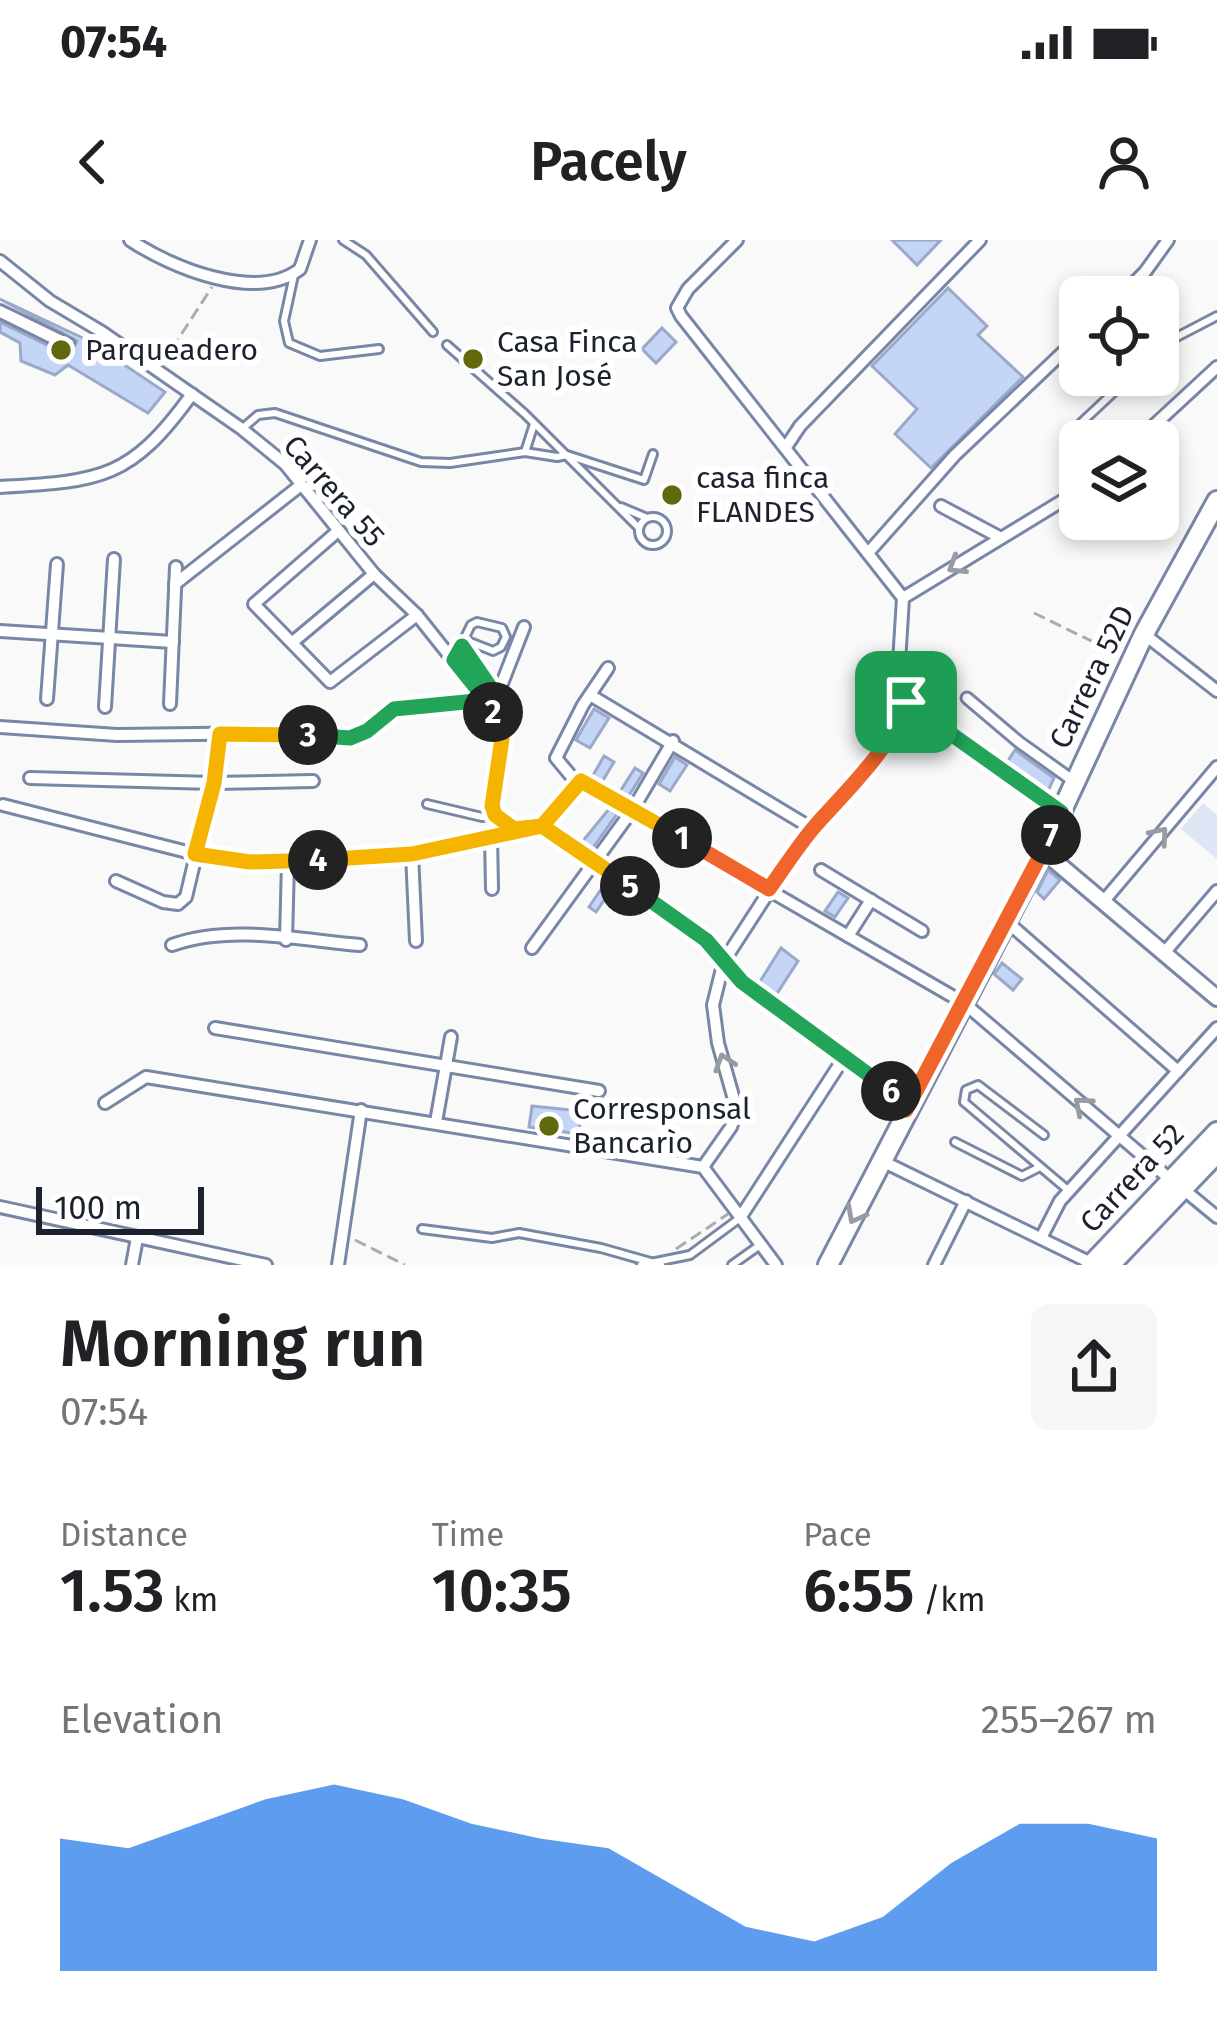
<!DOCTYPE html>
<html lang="en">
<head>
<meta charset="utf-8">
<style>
  :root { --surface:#fff; --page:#f6f6f6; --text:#202124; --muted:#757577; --accent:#1a73e8 }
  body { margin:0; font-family:"Fira Sans",sans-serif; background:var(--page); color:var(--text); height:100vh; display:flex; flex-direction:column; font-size:45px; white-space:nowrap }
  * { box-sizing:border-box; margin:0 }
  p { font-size:39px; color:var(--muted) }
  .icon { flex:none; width:66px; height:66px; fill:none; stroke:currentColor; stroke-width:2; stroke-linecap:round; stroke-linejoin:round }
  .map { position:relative; height:1025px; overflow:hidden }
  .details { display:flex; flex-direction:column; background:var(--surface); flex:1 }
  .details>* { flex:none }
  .fabs { position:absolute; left:1059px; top:36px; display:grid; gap:24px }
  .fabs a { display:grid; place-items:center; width:120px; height:120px; border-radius:18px; background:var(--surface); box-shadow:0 6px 18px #0003; font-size:60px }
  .scale { position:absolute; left:36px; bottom:30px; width:168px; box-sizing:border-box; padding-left:12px; border:6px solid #1b212d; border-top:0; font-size:33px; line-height:42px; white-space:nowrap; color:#1b212d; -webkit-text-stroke:9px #fff; paint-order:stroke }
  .pin { position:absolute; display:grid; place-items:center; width:102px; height:102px; color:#fff; margin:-51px; border-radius:24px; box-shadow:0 6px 18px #0006 }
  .km { position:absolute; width:60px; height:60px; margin:-30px; border-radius:50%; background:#222; color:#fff; font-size:33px; line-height:60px; text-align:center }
  .round { display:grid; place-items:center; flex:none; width:126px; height:126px; border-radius:18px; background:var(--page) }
  .headline { display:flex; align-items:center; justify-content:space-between; height:204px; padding:0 60px }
  h1 { font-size:66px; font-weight:600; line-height:90px }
  .figures { display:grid; grid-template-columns:repeat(3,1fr); gap:18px; height:204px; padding:12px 60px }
  .figures div { display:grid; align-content:center }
  .figures b { font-size:60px; font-weight:600 }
  .figures small { font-size:33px; font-weight:400 }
  .figures p { font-size:33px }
  .chart { height:336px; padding:24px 60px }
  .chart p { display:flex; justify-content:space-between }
  .chart svg { width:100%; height:216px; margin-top:12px; fill:var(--accent); opacity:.7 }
  .status { display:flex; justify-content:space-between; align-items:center; height:84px; padding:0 60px; background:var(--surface); direction:ltr }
  .status svg { height:33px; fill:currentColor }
  header { display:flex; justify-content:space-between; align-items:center; height:156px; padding:0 60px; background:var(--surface); font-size:54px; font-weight:600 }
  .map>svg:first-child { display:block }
  .green { fill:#dee6f6 }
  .building { fill:#c5d5f6; stroke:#9aa9c9; stroke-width:3 }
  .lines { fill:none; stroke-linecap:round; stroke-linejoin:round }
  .service-casing { stroke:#7887a5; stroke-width:12 }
  .pedestrian-casing { stroke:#7887a5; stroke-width:15 }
  .minor-casing { stroke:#7887a5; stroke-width:16 }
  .tertiary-casing { stroke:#7887a5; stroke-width:20 }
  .primary-casing { stroke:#7887a5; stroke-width:24 }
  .path { stroke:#aaacb0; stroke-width:3; stroke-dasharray:12 6; stroke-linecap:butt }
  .service { stroke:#fff; stroke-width:6 }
  .pedestrian { stroke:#fff; stroke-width:9 }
  .minor { stroke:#fff; stroke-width:10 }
  .tertiary { stroke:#fff; stroke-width:14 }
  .primary { stroke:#fff; stroke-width:18 }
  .oneway { stroke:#989ba0 }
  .split-1-casing { stroke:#fff; stroke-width:24 }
  .split-2-casing { stroke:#fff; stroke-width:24 }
  .split-3-casing { stroke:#fff; stroke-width:24 }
  .split-4-casing { stroke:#fff; stroke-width:24 }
  .split-5-casing { stroke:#fff; stroke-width:24 }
  .split-6-casing { stroke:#fff; stroke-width:24 }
  .split-7-casing { stroke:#fff; stroke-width:24 }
  .split-8-casing { stroke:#fff; stroke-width:24 }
  .split-1 { stroke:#f0652b; stroke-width:15 }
  .split-2 { stroke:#f5b400; stroke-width:15 }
  .split-3 { stroke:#22a559; stroke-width:15 }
  .split-4 { stroke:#f5b400; stroke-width:15 }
  .split-5 { stroke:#f5b400; stroke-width:15 }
  .split-6 { stroke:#22a559; stroke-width:15 }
  .split-7 { stroke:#f0652b; stroke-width:15 }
  .split-8 { stroke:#22a559; stroke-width:15 }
  .poi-dot { fill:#61690c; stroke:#fff; stroke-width:4.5 }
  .labels { text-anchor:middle; stroke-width:12; stroke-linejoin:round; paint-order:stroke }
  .poi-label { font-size:30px; fill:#1b212d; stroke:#fff; text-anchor:start }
  .street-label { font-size:30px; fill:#1b212d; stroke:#fff }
</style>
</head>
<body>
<div class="status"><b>07:54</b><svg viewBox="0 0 49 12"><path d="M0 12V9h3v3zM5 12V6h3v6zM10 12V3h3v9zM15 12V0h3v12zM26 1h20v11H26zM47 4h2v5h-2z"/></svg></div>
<header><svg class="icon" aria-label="back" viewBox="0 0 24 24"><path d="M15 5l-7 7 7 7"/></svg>Pacely<svg class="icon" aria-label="person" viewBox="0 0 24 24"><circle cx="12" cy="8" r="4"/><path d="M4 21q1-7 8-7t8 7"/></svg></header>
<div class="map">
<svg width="1217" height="1025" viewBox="0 0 1217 1025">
  <rect width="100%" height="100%" fill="#f9f9f9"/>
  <path class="green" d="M1203,563L1217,575V619L1181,589Z"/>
  <g class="building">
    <path d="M892,0H941L917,25Z"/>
    <path d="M948,48L987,86L978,95L1023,137L931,228L895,194L917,169L872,126Z"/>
    <path d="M0,59L87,100L165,152L148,173L68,125L55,135L21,121L20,103L0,92V82L65,114L72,112L77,101Z"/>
    <path d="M662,88L676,102L656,123L642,109Z"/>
    <path d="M594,469L609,478L590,508L576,500Z"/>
    <path d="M1015,510L1054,538L1048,551L1007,522Z"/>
    <path d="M604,516L614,522L602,542L592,537Z"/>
    <path d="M675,517L687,525L670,551L659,544Z"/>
    <path d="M635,528L643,533L628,557L619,553Z"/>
    <path d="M609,569L617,574L592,609L582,602Z"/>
    <path d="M1048,630L1060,640L1044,659L1037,652Z"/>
    <path d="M606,642L613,647L596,672L589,667Z"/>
    <path d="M838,652L848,658L835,677L825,671Z"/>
    <path d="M781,708L798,721L776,755L759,743Z"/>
    <path d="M1002,723L1022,739L1013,750L994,734Z"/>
    <path d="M532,866L581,871L579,894L529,887Z"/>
  </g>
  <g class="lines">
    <defs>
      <g id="service">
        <path d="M343,0L366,15L433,92"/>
        <path d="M294,35L284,81L289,103L320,116L379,109"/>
        <path d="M0,69L70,103"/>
        <path d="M0,74L67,107L70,103"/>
        <path d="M447,105L525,174L639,288"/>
        <path d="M1158,111L1169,101L1217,76"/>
        <path d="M244,187L258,175L275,173L421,222L450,223L525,212L557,217L567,215L644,240L653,214"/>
        <path d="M1065,198L1132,135"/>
        <path d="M525,212L534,184"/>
        <path d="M621,267L647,278"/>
        <circle cx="653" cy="291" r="14"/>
        <path d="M454,420L471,385L477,382L502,388L506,397L501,407L493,411L465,400"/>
        <path d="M427,564L482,577L494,575"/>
        <path d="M1044,895L978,845L966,850L964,862L1069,951"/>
        <path d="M955,902L1022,936L1040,927"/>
        <path d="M422,989L492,998L519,993L601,1008L661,1025"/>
        <path d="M641,1025L690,1015L740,978"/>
        <path d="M732,1025L760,1005"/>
      </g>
      <path id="pedestrian" d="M967,458L1019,502L1075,542"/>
      <g id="minor">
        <path d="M130,0C170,27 256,63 300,29L310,0"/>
        <path d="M737,0L688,49L677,68L681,76L903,358L898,439L906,462L1061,572"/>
        <path d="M0,21L50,61L102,92L242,189L285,224L374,334L417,375L492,469L503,499L492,566L495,575L514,589"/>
        <path d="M1120,57L1145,32L1168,0"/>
        <path d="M1137,201L1217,127"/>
        <path d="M786,207L800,186L980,0"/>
        <path d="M0,247C101,241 130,240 192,154"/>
        <path d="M941,266L1001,298"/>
        <path d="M338,291L254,364L330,442L417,375"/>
        <path d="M868,313L955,215L1080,96"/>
        <path d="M175,344L301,245"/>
        <path d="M903,358L1080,250"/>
        <path d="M0,391L173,402"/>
        <path d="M1144,394L1217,451"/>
        <path d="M294,401L374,334"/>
        <path d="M608,428L583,465L556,518L571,536L964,763L1171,940"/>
        <path d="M590,455L813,589"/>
        <path d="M47,459L57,324"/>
        <path d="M170,464L176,327"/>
        <path d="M105,467L114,319"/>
        <path d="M492,469L524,387"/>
        <path d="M0,487L117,495L270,493L350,498L367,491L395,469L486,460"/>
        <path d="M30,538L213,543L313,541"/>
        <path d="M3,565L195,614L250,622L412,614L542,586"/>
        <path d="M542,586L706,700L742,743L886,846L906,870"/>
        <path d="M542,586L581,540"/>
        <path d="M491,595L492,649"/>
        <path d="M412,614L416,701"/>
        <path d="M821,630L922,691"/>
        <path d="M116,641L163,662L178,664L186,657L213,543L220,494"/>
        <path d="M1103,662L1217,527"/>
        <path d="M1005,680L1178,831"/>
        <path d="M848,696L871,660"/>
        <path d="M286,700L288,622"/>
        <path d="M172,705C230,684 300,700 360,705"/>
        <path d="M532,708L633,569L673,501"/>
        <path d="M1164,713L1217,651"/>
        <path d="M215,788L599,851"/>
        <path d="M105,863L146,837L703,927L776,1025"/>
        <path d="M436,882L451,797"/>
        <path d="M882,921L1095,1025"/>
        <path d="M703,927L731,887L737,870L718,803L713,765L724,721L794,613L861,535L897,482L906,462"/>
        <path d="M1183,949L1217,977"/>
        <path d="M0,967L266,1025"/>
        <path d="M740,978L845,816"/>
        <path d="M1041,998L1060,961L1217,788"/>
        <path d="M132,1025L137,998"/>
        <path d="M338,1025L361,870"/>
        <path d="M934,1025L966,961"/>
      </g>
      <path id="tertiary" d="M1043,611L1217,758"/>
      <g id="primary">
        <path d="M828,1025L1043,611L1144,394L1217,261"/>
        <path d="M1091,1025L1217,892"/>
        <path d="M1110,1025L1217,913"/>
      </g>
    </defs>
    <use href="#service" class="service-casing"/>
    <use href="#pedestrian" class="pedestrian-casing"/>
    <use href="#minor" class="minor-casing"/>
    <use href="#tertiary" class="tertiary-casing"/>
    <use href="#primary" class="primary-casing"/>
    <g class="path">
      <path d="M162,124L212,47"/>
      <path d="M1034,373L1118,414"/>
      <path d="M467,414L489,445"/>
      <path d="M355,1000L405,1025"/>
      <path d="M676,1009L728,974"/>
    </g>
    <use href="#service" class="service"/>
    <use href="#pedestrian" class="pedestrian"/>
    <use href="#minor" class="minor"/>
    <use href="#tertiary" class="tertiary"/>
    <use href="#primary" class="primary"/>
  </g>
  <defs><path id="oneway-chevron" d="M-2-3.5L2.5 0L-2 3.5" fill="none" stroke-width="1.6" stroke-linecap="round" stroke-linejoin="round" transform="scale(3)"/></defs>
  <g class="oneway">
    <use href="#oneway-chevron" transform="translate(956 326) rotate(148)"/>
    <use href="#oneway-chevron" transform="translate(1160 595) rotate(-50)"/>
    <use href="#oneway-chevron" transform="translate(724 822) rotate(-108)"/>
    <use href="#oneway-chevron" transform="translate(1082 865) rotate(-139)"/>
    <use href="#oneway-chevron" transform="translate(855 975) rotate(118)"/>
  </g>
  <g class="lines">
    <defs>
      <path id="split-1" d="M682,598L769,649C784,628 798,606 815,586C845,552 894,506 906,462"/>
      <path id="split-2" d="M493,472L502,499L492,566L495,575L514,589L542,586L581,541L682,598"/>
      <path id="split-3" d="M308,495L350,498L367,491L394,469L486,460L454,420L462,406L497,457L493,472"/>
      <path id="split-4" d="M308,495L220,494L214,543L195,614L250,622L318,620"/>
      <path id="split-5" d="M318,620L412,614L542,586L630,646"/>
      <path id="split-6" d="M630,646L706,700L742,742L891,851"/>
      <path id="split-7" d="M891,851L906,870L1051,595"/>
      <path id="split-8" d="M906,462L1061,572L1051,595"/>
    </defs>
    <use href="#split-1" class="split-1-casing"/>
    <use href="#split-2" class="split-2-casing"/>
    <use href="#split-3" class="split-3-casing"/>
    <use href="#split-4" class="split-4-casing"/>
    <use href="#split-5" class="split-5-casing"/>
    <use href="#split-6" class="split-6-casing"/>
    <use href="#split-7" class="split-7-casing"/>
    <use href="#split-8" class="split-8-casing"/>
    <use href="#split-1" class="split-1"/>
    <use href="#split-2" class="split-2"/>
    <use href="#split-3" class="split-3"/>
    <use href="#split-4" class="split-4"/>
    <use href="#split-5" class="split-5"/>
    <use href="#split-6" class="split-6"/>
    <use href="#split-7" class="split-7"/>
    <use href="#split-8" class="split-8"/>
  </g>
  <g class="poi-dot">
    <circle cx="61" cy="110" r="12"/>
    <circle cx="473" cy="119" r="12"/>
    <circle cx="672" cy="255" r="12"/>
    <circle cx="549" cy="886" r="12"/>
  </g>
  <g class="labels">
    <g class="poi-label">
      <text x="497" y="112">Casa Finca<tspan x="497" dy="34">San José</tspan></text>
      <text x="85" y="120">Parqueadero</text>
      <text x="696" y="248">casa finca<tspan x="696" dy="34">FLANDES</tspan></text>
      <text x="573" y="879">Corresponsal<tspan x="573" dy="34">Bancarìo</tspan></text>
    </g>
    <g class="street-label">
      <text transform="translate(334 251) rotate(49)" y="10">Carrera 55</text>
      <text transform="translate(1092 437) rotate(-64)" y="10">Carrera 52D</text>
      <text transform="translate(1132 938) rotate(-47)" y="10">Carrera 52</text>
    </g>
  </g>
</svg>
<div class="fabs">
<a><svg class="icon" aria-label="locate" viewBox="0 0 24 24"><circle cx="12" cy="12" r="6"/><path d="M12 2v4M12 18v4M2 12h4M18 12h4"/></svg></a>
<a><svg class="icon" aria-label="layers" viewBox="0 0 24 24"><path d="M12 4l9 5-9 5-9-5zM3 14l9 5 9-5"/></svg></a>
</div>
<div class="scale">100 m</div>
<div class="pin" style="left:906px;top:462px;background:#1e9e55"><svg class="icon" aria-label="arrive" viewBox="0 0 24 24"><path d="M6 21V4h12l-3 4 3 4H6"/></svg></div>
<b class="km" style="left:682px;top:598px">1</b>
<b class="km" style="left:493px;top:472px">2</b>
<b class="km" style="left:308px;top:495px">3</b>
<b class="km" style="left:318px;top:620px">4</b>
<b class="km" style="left:630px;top:646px">5</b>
<b class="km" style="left:891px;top:851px">6</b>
<b class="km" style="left:1051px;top:595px">7</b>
</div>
<section class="details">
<div class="headline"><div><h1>Morning run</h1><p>07:54</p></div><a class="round"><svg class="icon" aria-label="share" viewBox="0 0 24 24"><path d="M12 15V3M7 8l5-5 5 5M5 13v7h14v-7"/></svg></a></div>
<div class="figures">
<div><p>Distance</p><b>1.53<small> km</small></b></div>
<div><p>Time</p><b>10:35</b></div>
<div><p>Pace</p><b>6:55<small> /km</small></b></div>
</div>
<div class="chart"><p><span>Elevation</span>255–267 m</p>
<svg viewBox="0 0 160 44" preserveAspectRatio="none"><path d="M0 44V17L10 19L20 14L30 9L40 6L50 9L60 14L70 17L80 19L90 27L100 35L110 38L120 33L130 22L140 14L150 14L160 17V44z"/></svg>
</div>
</section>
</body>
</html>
